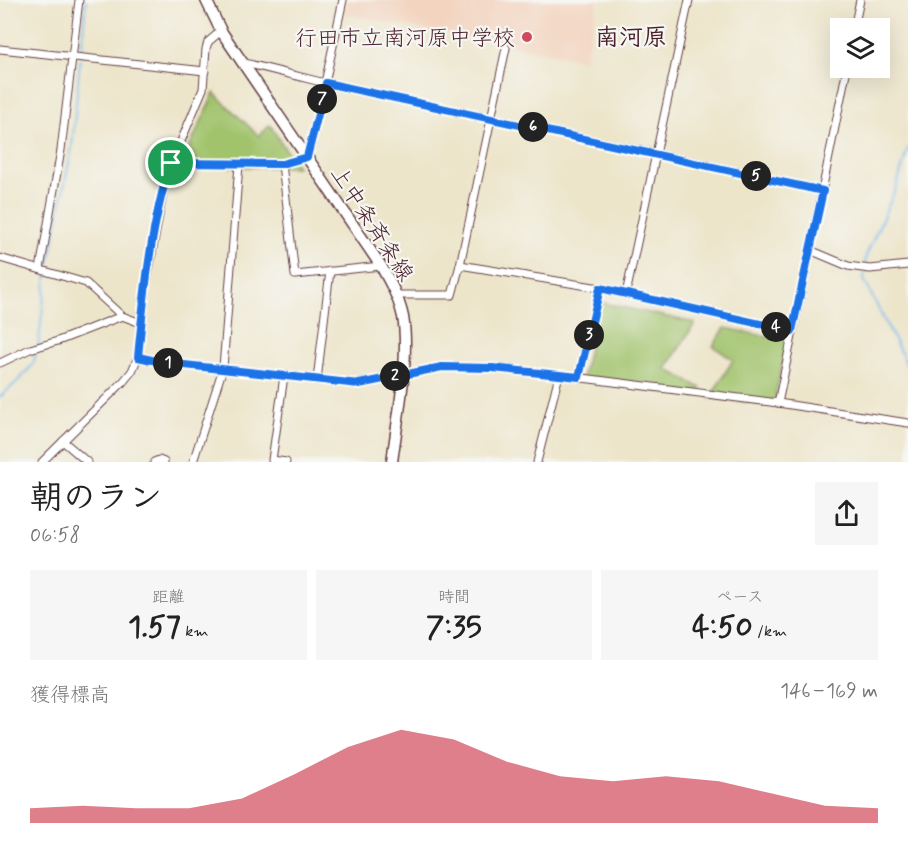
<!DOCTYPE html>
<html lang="ja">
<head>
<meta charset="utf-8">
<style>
  :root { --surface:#fff; --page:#f6f6f6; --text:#222; --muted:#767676; --accent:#d1495b }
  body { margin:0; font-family:Mynerve,"Klee One",sans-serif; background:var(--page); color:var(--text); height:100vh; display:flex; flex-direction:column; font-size:22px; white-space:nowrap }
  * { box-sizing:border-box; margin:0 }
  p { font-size:20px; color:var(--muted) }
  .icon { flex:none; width:33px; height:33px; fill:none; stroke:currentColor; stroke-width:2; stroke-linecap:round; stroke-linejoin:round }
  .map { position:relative; height:462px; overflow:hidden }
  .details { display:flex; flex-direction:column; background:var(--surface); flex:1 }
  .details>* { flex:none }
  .controls { position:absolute; left:830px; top:18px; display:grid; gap:12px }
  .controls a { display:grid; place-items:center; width:60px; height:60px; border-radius:0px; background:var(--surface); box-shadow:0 6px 24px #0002; font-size:30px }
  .pin { position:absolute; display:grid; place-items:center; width:51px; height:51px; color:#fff; margin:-26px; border:3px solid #fff; border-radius:50%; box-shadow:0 2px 6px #0007 }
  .km { position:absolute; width:30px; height:30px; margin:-15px; border-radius:50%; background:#222; color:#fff; font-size:16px; line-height:30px; text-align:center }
  .round { display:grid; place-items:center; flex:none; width:63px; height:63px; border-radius:0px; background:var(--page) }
  .overview { display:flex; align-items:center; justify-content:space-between; height:102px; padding:0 30px }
  h1 { font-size:33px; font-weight:800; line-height:45px }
  .stats { display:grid; grid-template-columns:repeat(3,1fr); gap:9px; height:102px; padding:6px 30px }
  .stats div { display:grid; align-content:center; border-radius:0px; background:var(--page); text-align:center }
  .stats b { font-size:30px; font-weight:800 }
  .stats small { font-size:16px; font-weight:400 }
  .stats p { font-size:16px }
  .chart { height:168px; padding:12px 30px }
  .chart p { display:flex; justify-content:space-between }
  .chart svg { width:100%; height:108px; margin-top:6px; fill:var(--accent); opacity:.7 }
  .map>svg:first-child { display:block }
  .built { fill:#f3d4bf }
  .green { fill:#a1c36c; stroke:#76714c; stroke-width:1.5 }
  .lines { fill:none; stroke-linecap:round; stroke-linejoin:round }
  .stream { stroke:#75b8eb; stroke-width:2 }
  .street-casing { stroke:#623d43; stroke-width:9 }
  .secondary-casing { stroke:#623d43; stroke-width:13 }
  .street { stroke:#fff; stroke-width:7 }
  .secondary { stroke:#fff; stroke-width:10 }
  .route-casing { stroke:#fff; stroke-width:12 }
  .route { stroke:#1a73e8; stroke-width:8 }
  .poi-dot { fill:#d1495b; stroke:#f6f6f2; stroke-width:2 }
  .labels { text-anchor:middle; stroke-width:4.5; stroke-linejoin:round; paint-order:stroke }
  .poi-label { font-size:22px; fill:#4a1f2b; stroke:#f6f6f2; text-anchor:end }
  .street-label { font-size:22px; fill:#4a1f2b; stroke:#f6f6f2 }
  .neighbourhood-label { font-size:24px; font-weight:bold; fill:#4a1f2b; stroke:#f6f6f2 }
</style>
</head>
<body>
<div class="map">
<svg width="908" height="462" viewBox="0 0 908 462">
  <rect width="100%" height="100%" fill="#f6f6f2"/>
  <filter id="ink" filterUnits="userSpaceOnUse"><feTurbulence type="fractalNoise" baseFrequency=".0167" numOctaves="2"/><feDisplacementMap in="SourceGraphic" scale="12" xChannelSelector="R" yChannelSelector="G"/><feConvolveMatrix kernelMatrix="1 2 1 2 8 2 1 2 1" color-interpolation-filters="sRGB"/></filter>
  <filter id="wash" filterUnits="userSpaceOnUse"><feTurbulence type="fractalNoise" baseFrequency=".008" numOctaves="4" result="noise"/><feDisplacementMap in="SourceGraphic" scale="24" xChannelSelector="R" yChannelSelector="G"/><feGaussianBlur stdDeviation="1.35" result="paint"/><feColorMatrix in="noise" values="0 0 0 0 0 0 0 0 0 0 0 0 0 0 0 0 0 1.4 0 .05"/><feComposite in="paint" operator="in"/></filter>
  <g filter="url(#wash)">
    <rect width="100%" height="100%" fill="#ede5ca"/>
    <path class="built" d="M347,0H598L585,60L344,14Z"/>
    <g class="green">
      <path d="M214,93L259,136L270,125L297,167L181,166Z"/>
      <path d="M599,302L695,323L666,369L701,388L696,397L582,380Z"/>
      <path d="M725,328L788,341L773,405L710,398L733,360L713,346Z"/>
    </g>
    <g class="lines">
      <g class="stream">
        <path d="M81,55L86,0"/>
        <path d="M865,266L866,256L896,188L908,148"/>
        <path d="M865,271L864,280L908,367"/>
        <path d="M0,397L19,380L33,364L38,347L47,274L72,147L80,60"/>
      </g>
    </g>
  </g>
  <g filter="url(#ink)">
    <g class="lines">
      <defs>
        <g id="street">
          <path d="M343,0L325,83L656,154L689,0"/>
          <path d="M854,28L860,0"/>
          <path d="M0,49L205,71"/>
          <path d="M171,163L282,164L307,157L325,83L241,62"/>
          <path d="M282,164L295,275L381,266"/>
          <path d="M810,250L847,68"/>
          <path d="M0,258L86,283L122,316"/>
          <path d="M460,265L600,288L792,331"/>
          <path d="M40,269L61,150L79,0"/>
          <path d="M626,294L656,154L823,191"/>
          <path d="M397,295H452L460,265L506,48"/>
          <path d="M138,357L166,363L359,384L442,367L492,368L559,375L537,462"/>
          <path d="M0,363L30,349L58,341L122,316L141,323"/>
          <path d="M559,375L778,403L908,423"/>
          <path d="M284,376L272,460L286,462"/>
          <path d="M579,377L600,288"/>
          <path d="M317,380L330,271"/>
          <path d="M778,403L810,250L848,266L870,269L908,265"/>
          <path d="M63,441L87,462"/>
          <path d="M42,462L123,382L132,371L138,357L146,286L166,177L203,89L206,49L208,42L221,31"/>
          <path d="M154,462L159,460L164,462"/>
          <path d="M193,462L223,368L239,165"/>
        </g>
        <path id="secondary" d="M206,0L221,31L381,266C390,282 399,298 403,317C410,358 397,420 392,462"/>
      </defs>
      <use href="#street" class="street-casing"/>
      <use href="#secondary" class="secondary-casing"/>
      <use href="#street" class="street"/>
      <use href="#secondary" class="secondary"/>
    </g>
  </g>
  <g class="lines" filter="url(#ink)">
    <defs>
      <path id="route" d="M326,83L823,191L792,331L600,288L579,377L492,368L442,367L359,384L166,363L138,357C144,296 151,221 171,163L282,164L307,157Z"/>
    </defs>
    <use href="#route" class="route-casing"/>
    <use href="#route" class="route"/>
  </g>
  <circle class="poi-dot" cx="527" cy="37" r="6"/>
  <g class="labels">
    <g class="poi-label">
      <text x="515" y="45">行田市立南河原中学校</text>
    </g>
    <g class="street-label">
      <text transform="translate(373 223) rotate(57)" y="8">上中条斉条線</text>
    </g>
    <g class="neighbourhood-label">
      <text x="631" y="45">南河原</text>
    </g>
  </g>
</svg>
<div class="controls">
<a><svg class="icon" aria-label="layers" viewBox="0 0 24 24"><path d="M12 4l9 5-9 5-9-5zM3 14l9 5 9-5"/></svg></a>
</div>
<div class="pin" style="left:171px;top:163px;background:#1e9e55"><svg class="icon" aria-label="arrive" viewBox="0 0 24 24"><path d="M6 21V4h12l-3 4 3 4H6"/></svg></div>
<b class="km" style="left:168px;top:363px">1</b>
<b class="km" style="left:395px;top:376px">2</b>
<b class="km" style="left:589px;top:335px">3</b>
<b class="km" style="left:776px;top:327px">4</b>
<b class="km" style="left:756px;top:176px">5</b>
<b class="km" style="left:533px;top:127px">6</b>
<b class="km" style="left:322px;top:99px">7</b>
</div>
<section class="details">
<div class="overview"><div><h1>朝のラン</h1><p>06:58</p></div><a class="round"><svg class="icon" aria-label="share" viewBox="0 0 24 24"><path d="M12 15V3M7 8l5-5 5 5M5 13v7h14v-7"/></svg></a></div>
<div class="stats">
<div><p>距離</p><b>1.57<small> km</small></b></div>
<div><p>時間</p><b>7:35</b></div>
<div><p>ペース</p><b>4:50<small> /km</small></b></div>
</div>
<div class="chart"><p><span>獲得標高</span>146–169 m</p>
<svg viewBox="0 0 160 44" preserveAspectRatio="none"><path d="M0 44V38L10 37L20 38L30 38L40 34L50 24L60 13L70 6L80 10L90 19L100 25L110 27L120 25L130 27L140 32L150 37L160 38V44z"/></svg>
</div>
</section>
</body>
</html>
